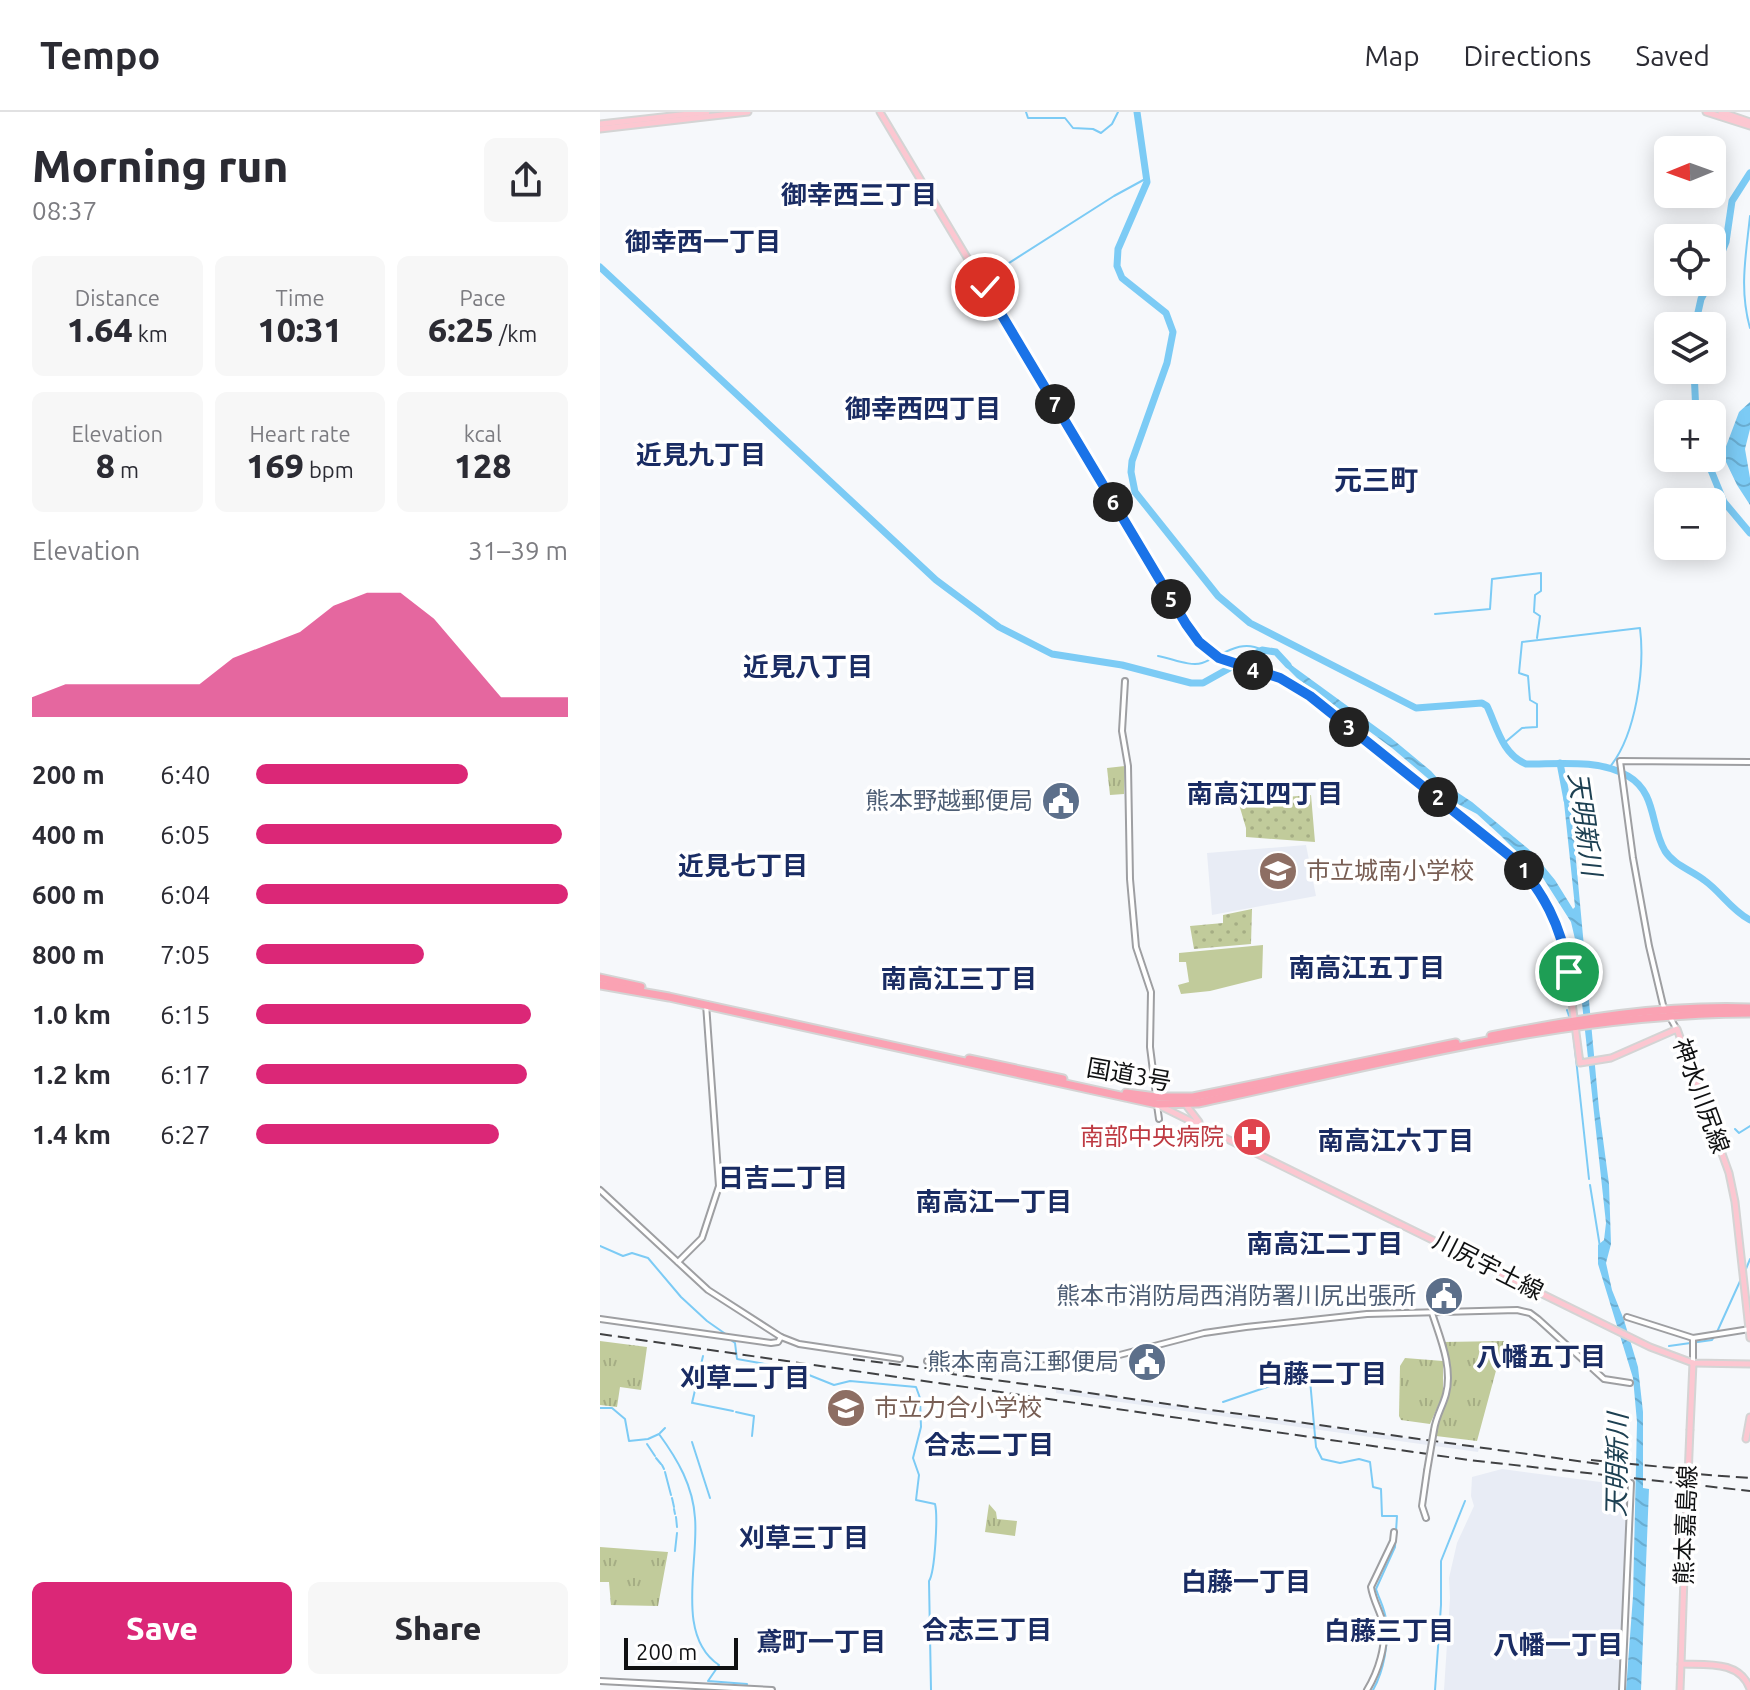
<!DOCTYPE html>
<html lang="en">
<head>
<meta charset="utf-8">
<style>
  :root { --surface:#fff; --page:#f7f7f7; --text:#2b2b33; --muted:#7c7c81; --line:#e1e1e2; --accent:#db2777 }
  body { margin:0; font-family:Ubuntu,"Noto Sans JP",sans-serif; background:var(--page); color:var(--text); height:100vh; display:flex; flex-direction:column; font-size:30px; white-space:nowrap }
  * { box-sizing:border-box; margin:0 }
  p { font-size:26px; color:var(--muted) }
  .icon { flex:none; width:44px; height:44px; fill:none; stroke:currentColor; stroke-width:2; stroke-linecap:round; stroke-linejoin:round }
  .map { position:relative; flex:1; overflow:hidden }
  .drawer { display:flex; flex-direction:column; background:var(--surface); width:600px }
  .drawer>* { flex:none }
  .needle { width:52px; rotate:269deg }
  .controls { position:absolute; left:1054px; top:24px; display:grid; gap:16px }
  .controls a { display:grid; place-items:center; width:72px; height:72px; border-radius:12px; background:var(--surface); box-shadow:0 4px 20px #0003; font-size:40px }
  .scale { position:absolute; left:24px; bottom:20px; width:114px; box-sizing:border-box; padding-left:8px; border:4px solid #101112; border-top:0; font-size:22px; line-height:28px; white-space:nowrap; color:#101112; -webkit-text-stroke:6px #fff; paint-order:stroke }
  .pin { position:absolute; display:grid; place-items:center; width:68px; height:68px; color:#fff; margin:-34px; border:4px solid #fff; border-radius:50%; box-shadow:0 2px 8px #0007 }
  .km { position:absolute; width:40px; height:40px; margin:-20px; border-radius:50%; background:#222; color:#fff; font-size:22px; line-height:40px; text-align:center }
  .round { display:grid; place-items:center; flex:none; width:84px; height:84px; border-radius:12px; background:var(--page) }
  .headline { display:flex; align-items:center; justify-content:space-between; height:136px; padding:0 32px }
  h1 { font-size:44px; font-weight:800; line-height:60px }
  .metrics { display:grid; grid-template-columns:repeat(3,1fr); gap:12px; height:136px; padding:8px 32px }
  .metrics div { display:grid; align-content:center; border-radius:12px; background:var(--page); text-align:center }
  .metrics b { font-size:34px; font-weight:800 }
  .metrics small { font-size:22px; font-weight:400 }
  .metrics p { font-size:22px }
  .chart { height:224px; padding:16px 32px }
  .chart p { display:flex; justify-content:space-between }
  .chart svg { width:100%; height:144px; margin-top:8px; fill:var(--accent); opacity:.7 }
  .action { display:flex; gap:16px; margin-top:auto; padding:16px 32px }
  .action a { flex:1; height:92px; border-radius:12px; background:var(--accent); color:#fff; font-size:32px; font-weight:800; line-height:92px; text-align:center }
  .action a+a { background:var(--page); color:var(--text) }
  ul { padding:0 32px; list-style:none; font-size:26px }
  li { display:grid; grid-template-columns:128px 96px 1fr; align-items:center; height:60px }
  li i { height:20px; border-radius:10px; background:var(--accent) }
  header { display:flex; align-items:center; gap:48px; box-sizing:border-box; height:112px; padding:0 40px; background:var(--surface); border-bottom:2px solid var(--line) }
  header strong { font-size:38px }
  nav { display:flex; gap:44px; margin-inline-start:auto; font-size:28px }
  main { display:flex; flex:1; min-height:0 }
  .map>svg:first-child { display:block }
  .built { fill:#e8ecf5 }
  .grass { fill:url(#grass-dots) }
  .park { fill:url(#park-tufts) }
  .garden { fill:#c1cb9b }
  .water { fill:url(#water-waves) }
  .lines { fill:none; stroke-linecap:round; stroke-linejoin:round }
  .stream { stroke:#7ccbf5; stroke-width:2 }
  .river { stroke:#7ccbf5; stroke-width:7 }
  .minor-casing { stroke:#9e9fa2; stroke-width:8 }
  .major-casing { stroke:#d4d4d4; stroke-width:9 }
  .highway-casing { stroke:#d4d4d4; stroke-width:11 }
  .minor { stroke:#fff; stroke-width:4 }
  .major { stroke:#fcc7d1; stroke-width:5 }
  .highway { stroke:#faa2b3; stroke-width:7 }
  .rail { stroke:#404143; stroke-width:2; stroke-dasharray:12 6; stroke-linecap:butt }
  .minor-bridge-casing { stroke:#9e9fa2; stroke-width:8; stroke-linecap:butt }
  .major-bridge-casing { stroke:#d4d4d4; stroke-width:9; stroke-linecap:butt }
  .minor-bridge { stroke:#fff; stroke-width:4 }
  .major-bridge { stroke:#fcc7d1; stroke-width:5 }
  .route-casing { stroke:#fff; stroke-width:16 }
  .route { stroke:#1a73e8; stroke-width:10 }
  .labels { text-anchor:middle; stroke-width:7; stroke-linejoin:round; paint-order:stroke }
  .service-label { font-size:24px; fill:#4e5e75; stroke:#fff; text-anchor:end }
  .education-label { font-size:24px; fill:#785e54; stroke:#fff; text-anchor:start }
  .street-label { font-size:24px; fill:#101112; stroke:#fff }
  .health-label { font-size:24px; fill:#be3a42; stroke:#fff; text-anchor:end }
  .neighbourhood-label { font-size:26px; font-weight:bold; fill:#1a2c63; stroke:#fff }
  .water-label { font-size:26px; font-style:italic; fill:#1d4052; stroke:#fff }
  .quarter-label { font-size:28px; font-weight:bold; fill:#1a2c63; stroke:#fff }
</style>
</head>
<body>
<header>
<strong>Tempo</strong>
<nav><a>Map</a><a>Directions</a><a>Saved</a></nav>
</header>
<main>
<section class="drawer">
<div class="headline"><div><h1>Morning run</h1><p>08:37</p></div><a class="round"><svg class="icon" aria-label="share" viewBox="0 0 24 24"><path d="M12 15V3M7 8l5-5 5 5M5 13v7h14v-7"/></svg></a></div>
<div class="metrics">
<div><p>Distance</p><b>1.64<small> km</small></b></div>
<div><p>Time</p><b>10:31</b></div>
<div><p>Pace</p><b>6:25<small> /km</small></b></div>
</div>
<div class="metrics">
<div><p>Elevation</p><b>8<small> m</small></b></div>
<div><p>Heart rate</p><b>169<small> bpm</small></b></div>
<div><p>kcal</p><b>128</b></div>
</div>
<div class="chart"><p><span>Elevation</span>31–39 m</p>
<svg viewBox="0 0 160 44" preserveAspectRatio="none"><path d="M0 44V38L10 34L20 34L30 34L40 34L50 34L60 26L70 22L80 18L90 10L100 6L110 6L120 14L130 26L140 38L150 38L160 38V44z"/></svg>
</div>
<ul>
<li><b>200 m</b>6:40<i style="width:68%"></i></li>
<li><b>400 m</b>6:05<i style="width:98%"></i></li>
<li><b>600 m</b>6:04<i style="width:100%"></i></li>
<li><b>800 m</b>7:05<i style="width:54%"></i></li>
<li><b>1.0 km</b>6:15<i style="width:88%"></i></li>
<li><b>1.2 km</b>6:17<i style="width:87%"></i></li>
<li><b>1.4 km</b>6:27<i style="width:78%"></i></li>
</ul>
<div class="action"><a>Save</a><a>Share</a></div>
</section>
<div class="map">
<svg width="1150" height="1578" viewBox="0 0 1150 1578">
  <defs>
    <pattern id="grass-dots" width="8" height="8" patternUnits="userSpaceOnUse" patternTransform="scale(2)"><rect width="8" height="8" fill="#c1cb9b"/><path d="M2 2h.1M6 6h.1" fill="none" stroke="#a5ad84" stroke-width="1.8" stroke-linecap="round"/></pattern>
    <pattern id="park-tufts" width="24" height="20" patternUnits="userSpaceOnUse" patternTransform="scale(2)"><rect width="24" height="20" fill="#c1cb9b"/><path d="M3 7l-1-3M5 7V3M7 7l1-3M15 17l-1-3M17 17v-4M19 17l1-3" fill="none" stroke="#a5ad84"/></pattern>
    <pattern id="water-waves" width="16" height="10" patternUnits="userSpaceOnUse" patternTransform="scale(2)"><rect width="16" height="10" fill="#7ccbf5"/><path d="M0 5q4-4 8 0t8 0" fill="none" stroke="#6aadd1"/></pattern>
  </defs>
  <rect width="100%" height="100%" fill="#f6f8fb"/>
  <g class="built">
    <path d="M706,733L716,784L612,803L607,741Z"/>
    <path d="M456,1277L879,1336L878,1340L456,1281Z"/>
    <path d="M902,1357L1031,1374L1020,1578H844L850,1486L849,1466L857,1431L874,1394L871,1384L872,1365Z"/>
  </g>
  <g class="grass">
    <path d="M711,683L715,730L646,725V716L638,689Z"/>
    <path d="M652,797L651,832L594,837L590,814L623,811V803Z"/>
  </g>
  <g class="park">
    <path d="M525,654L524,682L510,683L507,656Z"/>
    <path d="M0,1229L47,1235L41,1278L20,1275L17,1295L0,1293Z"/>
    <path d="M904,1229L877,1329L836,1324C841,1283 860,1276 843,1230Z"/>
    <path d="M805,1246L843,1249V1283L830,1312L801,1308L799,1304L800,1254Z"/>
    <path d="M389,1392L396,1400L397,1407L417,1409L415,1424L385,1420Z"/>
    <path d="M0,1435L68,1440L58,1494L11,1493L9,1470H0Z"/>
  </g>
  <path class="garden" d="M663,833L662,866L610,879L581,882L578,873L589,870L586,850H579V841Z"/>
  <g class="water">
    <path d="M1150,290V317L1145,337L1150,366V393L1137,373L1125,348V337L1139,300Z"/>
    <path d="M683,547L790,625L831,659L840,669L872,690L932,740L955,768L973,797L975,795L961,662L972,705L999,997L1009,1072L1011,1132L1006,1151L1012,1178L1024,1208L1038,1255L1043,1300V1376L1049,1377L1041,1578H1026L1033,1484L1037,1310L1033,1266L998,1152V1133L1004,1128L1006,1111L975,827L971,810L943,766L900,723L877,702L858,692L792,636L697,566L686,555Z"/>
  </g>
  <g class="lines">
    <g class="stream">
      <path d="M426,0L428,6H465L473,16L493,17L501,21L512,12L518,0"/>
      <path d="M1150,104C1146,143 1139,177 1150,216"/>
      <path d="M354,186L514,84L547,66"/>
      <path d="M835,502L890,497L892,467L941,461V479L935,483L934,500L940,504L937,526"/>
      <path d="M558,544C571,546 590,555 602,551C622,544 640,526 662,538"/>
      <path d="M903,632L922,616L937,615V592L930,588L928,564L919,561L922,530L1040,516C1045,557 1036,624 1009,656"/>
      <path d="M967,898L969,904"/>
      <path d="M973,919L989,1067"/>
      <path d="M1135,1017L1139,1021L1150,1014"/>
      <path d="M990,1073L1000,1135"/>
      <path d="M0,1134L23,1144L32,1141L48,1146L81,1185L107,1209L127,1223"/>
      <path d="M1144,1162L1150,1147"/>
      <path d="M1117,1220L1141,1167"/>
      <path d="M131,1228L135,1231L137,1247L176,1254L187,1262L209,1263L234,1273L250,1269L316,1275L320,1286L321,1315L313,1346L319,1363L316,1388L335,1392C338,1404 335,1460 329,1469L331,1578"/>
      <path d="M1069,1234L1112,1228L1114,1225"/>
      <path d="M623,1290L670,1274L710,1268L716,1335L722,1347L740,1351L759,1347L770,1350L773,1375L781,1377L782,1404H797L795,1435L776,1477C779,1487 785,1497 786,1508C789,1530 784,1559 773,1578"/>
      <path d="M92,1291L103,1244"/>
      <path d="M93,1291L133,1299"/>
      <path d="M0,1296H12L25,1307L29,1329L48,1327L59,1322C78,1348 93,1374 95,1406C99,1451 75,1524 119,1553L108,1569L147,1572L146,1576"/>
      <path d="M136,1300L154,1304L152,1324"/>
      <path d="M60,1321L65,1316"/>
      <path d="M92,1330L110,1386"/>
      <path d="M47,1332L55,1344"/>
      <path d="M56,1346L61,1352"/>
      <path d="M62,1353L64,1357"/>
      <path d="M65,1360L71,1383"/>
      <path d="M72,1386L74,1395"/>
      <path d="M74,1397L75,1402"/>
      <path d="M76,1405L77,1415"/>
      <path d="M75,1439L77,1421"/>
      <path d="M835,1578L841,1493V1449L865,1389"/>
    </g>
    <g class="river">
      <path d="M537,0L547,70L518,137L517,154L522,166L566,201L573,220L567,251L532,349L531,360L535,380L618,484L650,511L816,596L882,591L887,594C897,615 902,642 926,652C960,652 999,647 1028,664C1057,681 1050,714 1065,739C1074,753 1091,758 1104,768C1121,780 1131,798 1150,808"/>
      <path d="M0,155L336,468L399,515L452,542L522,553L591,571H603L662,538L676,540L688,553"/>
      <path d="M1112,165L1126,130L1132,89L1150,61"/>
      <path d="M1095,214L1101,187L1110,170"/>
      <path d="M1094,258L1096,302"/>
      <path d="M1106,346L1124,390L1150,421"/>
      <path d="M960,651L967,688"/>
    </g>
    <defs>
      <g id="minor">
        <path d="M525,569L522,619L528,654L530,767L536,835L551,880L550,935L556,983"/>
        <path d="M1076,916L1063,893L1049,834L1033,746L1020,649L1150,650"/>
        <path d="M557,993L559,1007"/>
        <path d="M0,1078L108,1178L181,1225L199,1232L300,1247"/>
        <path d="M78,1150L102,1126L119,1074L106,892"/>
        <path d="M832,1201C840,1226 853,1255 846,1282C843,1294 836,1304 834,1318"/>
        <path d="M1027,1205L1093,1226L1150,1217"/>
        <path d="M0,1207L171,1231L178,1230L181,1225"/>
        <path d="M1093,1226V1251"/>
        <path d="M327,1249L396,1258L421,1256L508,1246L604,1221L646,1215L767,1202L917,1198L930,1201L938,1207L1004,1267L1030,1271"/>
        <path d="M826,1406L822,1394L827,1359"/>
        <path d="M0,1569L172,1578"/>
        <path d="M767,1578C778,1560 787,1533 783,1511C780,1499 773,1488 771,1475L793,1429L794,1420"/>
        <path d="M1022,1578L1031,1371"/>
      </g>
      <g id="major">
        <path d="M280,0L560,468C576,496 591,529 619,546C649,564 678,561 710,584L883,721L911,745L935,772L951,799L964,830L980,951L1011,946L1077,917L1129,1061L1135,1090L1150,1226"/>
        <path d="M1106,0L1150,14"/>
        <path d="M1121,0L1150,10"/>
        <path d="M0,12L107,0"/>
        <path d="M0,17L148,0"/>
        <path d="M583,989L599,1010"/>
        <path d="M558,993L1050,1235L1093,1251L1150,1252"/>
        <path d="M1090,1317L1093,1251"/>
        <path d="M1146,1327L1150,1305"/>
        <path d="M1085,1436L1081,1552C1106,1553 1140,1548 1150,1577"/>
        <path d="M1080,1578L1081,1552"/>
      </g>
      <g id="highway">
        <path d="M0,866L41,875"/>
        <path d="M0,873L69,885L557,992L598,991C779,953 965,901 1150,901"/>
        <path d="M891,924C979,907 1060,893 1150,896"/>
        <path d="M369,947L463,967"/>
        <path d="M526,981L556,985H593L856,931"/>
      </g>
    </defs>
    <use href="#minor" class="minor-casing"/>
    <use href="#major" class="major-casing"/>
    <use href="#highway" class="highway-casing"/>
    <use href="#minor" class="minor"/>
    <use href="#major" class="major"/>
    <use href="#highway" class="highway"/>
    <g class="rail">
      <path d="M0,1222L869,1348L1150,1379"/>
      <path d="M253,1247L357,1260"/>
      <path d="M345,1261L999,1352"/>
      <path d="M991,1348L1094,1358"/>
      <path d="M1082,1361L1150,1366"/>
    </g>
    <defs>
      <path id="minor-bridge" d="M827,1359L834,1318"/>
      <path id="major-bridge" d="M1085,1436L1090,1317"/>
    </defs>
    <use href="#minor-bridge" class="minor-bridge-casing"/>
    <use href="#major-bridge" class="major-bridge-casing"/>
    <use href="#minor-bridge" class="minor-bridge"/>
    <use href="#major-bridge" class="major-bridge"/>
  </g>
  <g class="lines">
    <defs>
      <path id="route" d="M385,175L586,512L599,530L619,546L680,566L710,584L911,745C944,779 961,814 969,860"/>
    </defs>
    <use href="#route" class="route-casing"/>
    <use href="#route" class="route"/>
  </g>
  <defs>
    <symbol id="civic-disc" viewBox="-11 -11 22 22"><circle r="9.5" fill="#5c6f8a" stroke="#fff"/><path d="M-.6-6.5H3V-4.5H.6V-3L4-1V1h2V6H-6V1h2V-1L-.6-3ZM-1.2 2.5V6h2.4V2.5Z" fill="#fff"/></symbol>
    <symbol id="school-disc" viewBox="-11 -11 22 22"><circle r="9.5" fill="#8d6e63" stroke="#fff"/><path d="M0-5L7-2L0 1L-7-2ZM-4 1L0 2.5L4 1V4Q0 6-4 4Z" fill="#fff"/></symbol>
    <symbol id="hospital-disc" viewBox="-11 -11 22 22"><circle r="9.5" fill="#e0444e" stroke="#fff"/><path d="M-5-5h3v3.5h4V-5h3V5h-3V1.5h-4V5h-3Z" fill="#fff"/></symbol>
  </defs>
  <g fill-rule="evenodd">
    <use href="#civic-disc" x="439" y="667" width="44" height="44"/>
    <use href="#school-disc" x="656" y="737" width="44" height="44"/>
    <use href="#hospital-disc" x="630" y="1003" width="44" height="44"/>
    <use href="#civic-disc" x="822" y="1162" width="44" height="44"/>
    <use href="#civic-disc" x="525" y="1228" width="44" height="44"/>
    <use href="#school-disc" x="224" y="1274" width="44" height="44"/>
  </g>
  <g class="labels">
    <g class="service-label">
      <text x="433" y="697">熊本野越郵便局</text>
      <text x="816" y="1192">熊本市消防局西消防署川尻出張所</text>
      <text x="519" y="1258">熊本南高江郵便局</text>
    </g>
    <g class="education-label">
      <text x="706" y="767">市立城南小学校</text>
      <text x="274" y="1304">市立力合小学校</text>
    </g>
    <g class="street-label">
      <text transform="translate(529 963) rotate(10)" y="8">国道3号</text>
      <text transform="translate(1101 984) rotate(70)" y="8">神水川尻線</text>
      <text transform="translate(888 1154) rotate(27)" y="8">川尻宇土線</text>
      <text transform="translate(1086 1413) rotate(-88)" y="8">熊本嘉島線</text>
    </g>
    <g class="health-label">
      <text x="624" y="1033">南部中央病院</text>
    </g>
    <g class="neighbourhood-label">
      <text x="259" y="92">御幸西三丁目</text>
      <text x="103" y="139">御幸西一丁目</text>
      <text x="323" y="306">御幸西四丁目</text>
      <text x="101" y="352">近見九丁目</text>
      <text x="208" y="564">近見八丁目</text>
      <text x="665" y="691">南高江四丁目</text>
      <text x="143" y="763">近見七丁目</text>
      <text x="767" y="865">南高江五丁目</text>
      <text x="359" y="876">南高江三丁目</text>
      <text x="796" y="1038">南高江六丁目</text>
      <text x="183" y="1075">日吉二丁目</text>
      <text x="394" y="1099">南高江一丁目</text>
      <text x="725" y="1141">南高江二丁目</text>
      <text x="941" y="1254">八幡五丁目</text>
      <text x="722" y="1271">白藤二丁目</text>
      <text x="145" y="1275">刈草二丁目</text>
      <text x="389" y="1342">合志二丁目</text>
      <text x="204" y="1435">刈草三丁目</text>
      <text x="646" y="1479">白藤一丁目</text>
      <text x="387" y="1527">合志三丁目</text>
      <text x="789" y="1528">白藤三丁目</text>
      <text x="221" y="1539">鳶町一丁目</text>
      <text x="958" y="1542">八幡一丁目</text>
    </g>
    <g class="water-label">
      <text transform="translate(985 712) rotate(82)" y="9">天明新川</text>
      <text transform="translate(1017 1353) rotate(-89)" y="9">天明新川</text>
    </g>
    <g class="quarter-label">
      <text x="776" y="378">元三町</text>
    </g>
  </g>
</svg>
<div class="controls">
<a><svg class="needle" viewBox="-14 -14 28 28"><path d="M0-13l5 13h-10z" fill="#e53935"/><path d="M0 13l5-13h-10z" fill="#7c7c81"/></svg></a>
<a><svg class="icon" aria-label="locate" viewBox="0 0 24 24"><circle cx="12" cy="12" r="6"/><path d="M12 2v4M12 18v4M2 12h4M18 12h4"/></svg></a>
<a><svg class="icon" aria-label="layers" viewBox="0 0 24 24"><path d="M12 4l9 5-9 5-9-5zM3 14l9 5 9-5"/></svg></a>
<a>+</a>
<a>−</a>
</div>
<div class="scale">200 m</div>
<div class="pin" style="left:969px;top:860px;background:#1e9e55"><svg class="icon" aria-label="arrive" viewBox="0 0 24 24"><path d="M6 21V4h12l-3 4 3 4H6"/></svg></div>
<div class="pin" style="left:385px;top:175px;background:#d93025"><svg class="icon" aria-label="check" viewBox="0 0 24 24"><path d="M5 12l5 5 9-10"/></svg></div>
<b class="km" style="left:924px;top:758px">1</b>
<b class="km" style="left:838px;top:685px">2</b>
<b class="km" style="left:749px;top:615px">3</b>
<b class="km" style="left:653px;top:558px">4</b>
<b class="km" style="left:571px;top:487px">5</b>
<b class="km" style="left:513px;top:390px">6</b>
<b class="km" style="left:455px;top:292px">7</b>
</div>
</main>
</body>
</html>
